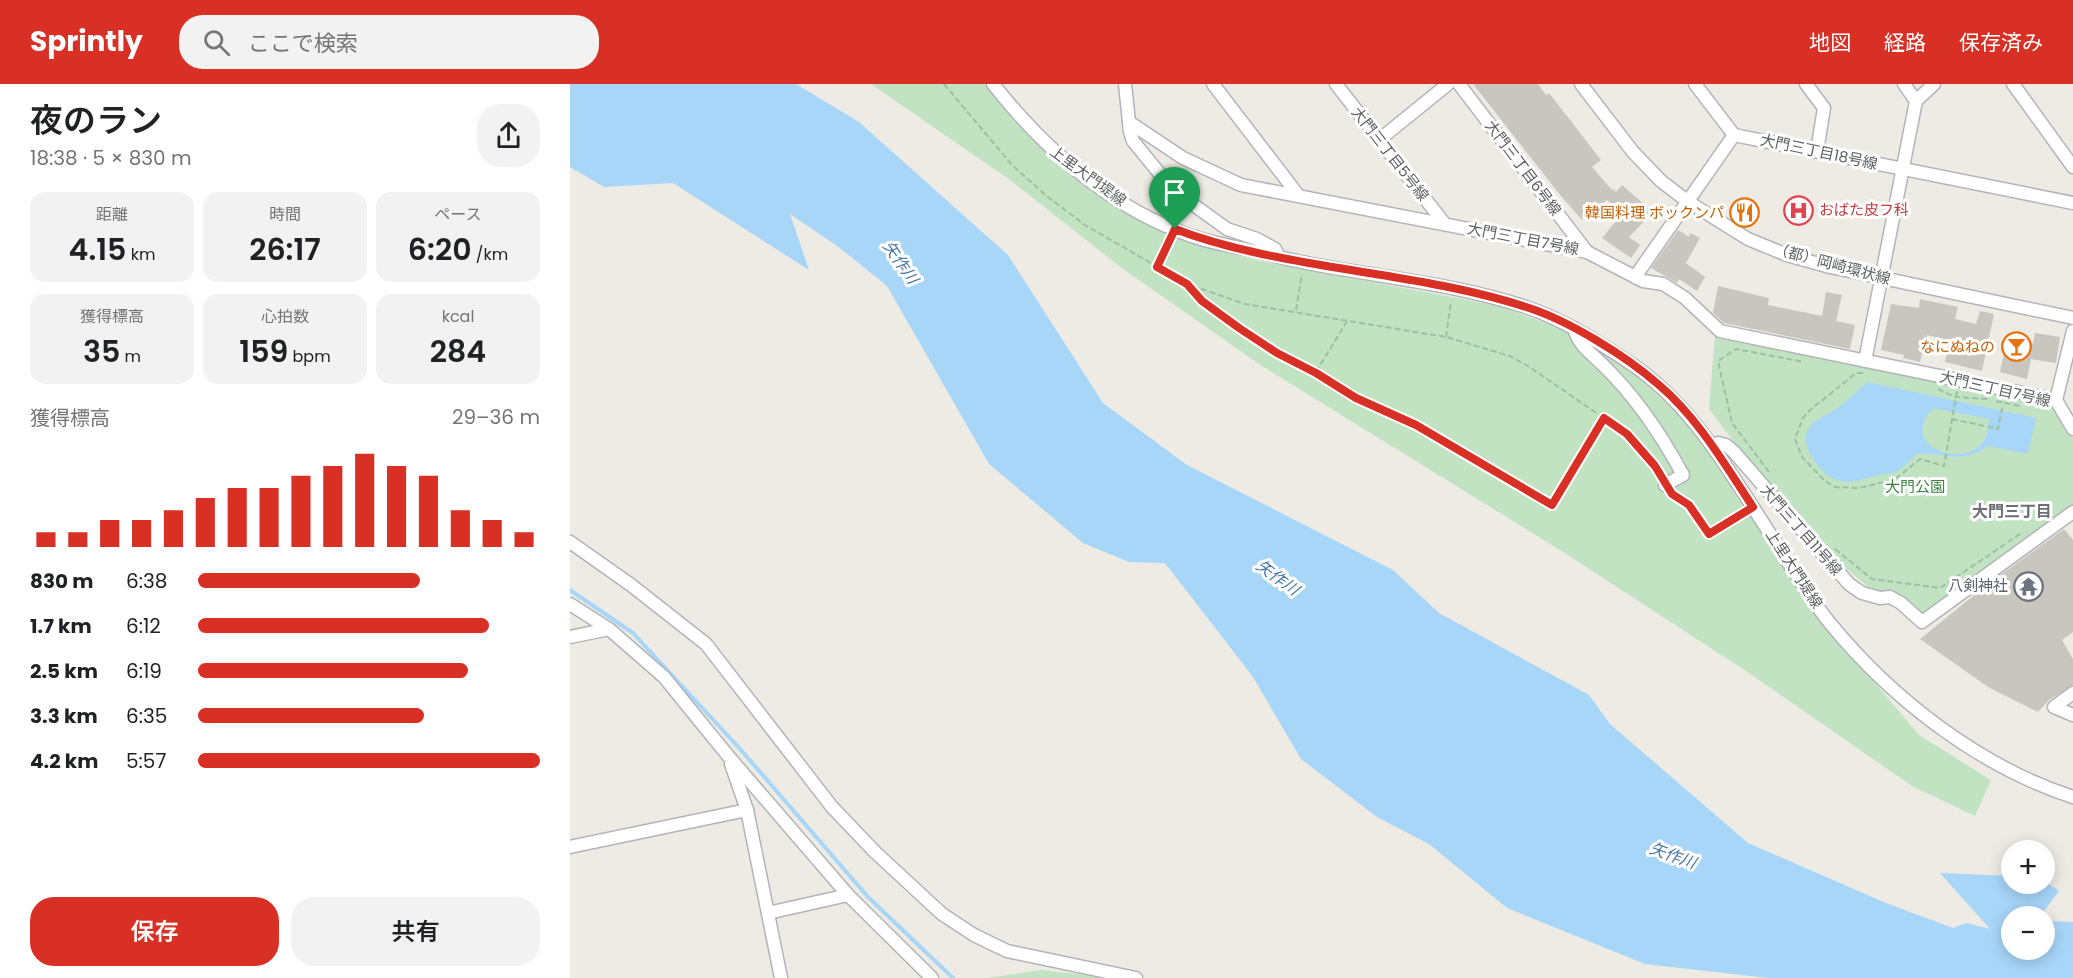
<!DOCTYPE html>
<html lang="ja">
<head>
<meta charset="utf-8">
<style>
  :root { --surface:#fff; --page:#f2f2f2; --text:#202124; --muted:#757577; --accent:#d93025 }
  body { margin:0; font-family:Poppins,"Noto Sans JP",sans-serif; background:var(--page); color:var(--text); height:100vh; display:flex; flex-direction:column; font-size:22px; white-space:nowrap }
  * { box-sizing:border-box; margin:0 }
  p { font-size:20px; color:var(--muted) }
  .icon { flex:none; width:33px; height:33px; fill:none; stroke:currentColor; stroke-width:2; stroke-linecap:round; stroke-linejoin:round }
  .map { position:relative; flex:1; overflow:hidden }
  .details { display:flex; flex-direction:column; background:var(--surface); width:570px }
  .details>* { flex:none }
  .buttons { position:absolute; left:1431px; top:756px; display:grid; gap:12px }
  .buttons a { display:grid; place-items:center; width:54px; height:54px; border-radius:50%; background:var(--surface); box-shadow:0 3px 15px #0003; font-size:30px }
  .pin { position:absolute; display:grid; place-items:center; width:51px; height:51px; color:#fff; margin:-62px -26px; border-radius:50% 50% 50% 0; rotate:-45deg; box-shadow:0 0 6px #0007 }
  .pin .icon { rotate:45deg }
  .round { display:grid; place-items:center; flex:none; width:63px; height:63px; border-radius:24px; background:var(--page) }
  .head { display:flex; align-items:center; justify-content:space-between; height:102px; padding:0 30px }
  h1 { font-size:33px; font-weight:600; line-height:45px }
  .figures { display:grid; grid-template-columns:repeat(3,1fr); gap:9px; height:102px; padding:6px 30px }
  .figures div { display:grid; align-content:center; border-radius:15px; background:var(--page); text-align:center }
  .figures b { font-size:30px; font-weight:600 }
  .figures small { font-size:16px; font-weight:400 }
  .figures p { font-size:16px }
  .chart { height:168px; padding:12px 30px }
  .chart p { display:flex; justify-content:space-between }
  .chart svg { width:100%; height:108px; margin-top:6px; stroke:var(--accent); stroke-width:6 }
  .button { display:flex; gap:12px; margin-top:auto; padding:12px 30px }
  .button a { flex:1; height:69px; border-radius:24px; background:var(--accent); color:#fff; font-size:24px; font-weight:600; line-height:69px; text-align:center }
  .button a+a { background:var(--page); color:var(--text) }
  ul { padding:0 30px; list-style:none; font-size:20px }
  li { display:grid; grid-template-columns:96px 72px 1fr; align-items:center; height:45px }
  li i { height:15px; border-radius:8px; background:var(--accent) }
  header { display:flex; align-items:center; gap:36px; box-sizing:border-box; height:84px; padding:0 30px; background:var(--accent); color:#fff }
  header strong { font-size:28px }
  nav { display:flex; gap:33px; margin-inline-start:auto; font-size:21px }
  .search { width:420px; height:54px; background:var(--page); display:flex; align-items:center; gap:15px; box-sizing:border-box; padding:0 21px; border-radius:24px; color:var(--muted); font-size:22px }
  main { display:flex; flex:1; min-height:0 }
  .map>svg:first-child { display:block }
  .green { fill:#c2e3c2 }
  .water { fill:#a8d6f9; fill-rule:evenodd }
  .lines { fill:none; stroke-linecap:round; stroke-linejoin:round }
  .stream { stroke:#a8d6f9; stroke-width:4 }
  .building { fill:#c9c6c0 }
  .minor-casing { stroke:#b1b4b8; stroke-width:15 }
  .path { stroke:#9ac1a5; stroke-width:2; stroke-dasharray:6 3; stroke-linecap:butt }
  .minor { stroke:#fff; stroke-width:12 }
  .route-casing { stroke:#fff; stroke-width:12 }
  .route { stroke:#d93025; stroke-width:8 }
  .labels { text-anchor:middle; stroke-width:6; stroke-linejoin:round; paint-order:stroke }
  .street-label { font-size:15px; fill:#5c5f63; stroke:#fff }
  .health-label { font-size:15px; fill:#be3a42; stroke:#fff; text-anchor:start }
  .food-label { font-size:15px; fill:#c56008; stroke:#fff; text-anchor:end }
  .park-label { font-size:15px; fill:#3b823e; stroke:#fff }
  .worship-label { font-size:15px; fill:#5b616d; stroke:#fff; text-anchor:end }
  .water-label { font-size:16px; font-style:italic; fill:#4678a9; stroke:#fff }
  .neighbourhood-label { font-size:16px; font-weight:bold; fill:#6d7175; stroke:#fff }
</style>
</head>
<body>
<header>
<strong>Sprintly</strong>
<div class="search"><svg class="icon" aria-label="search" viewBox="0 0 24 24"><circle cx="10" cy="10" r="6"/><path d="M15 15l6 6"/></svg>ここで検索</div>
<nav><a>地図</a><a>経路</a><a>保存済み</a></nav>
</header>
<main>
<section class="details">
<div class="head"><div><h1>夜のラン</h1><p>18:38 · 5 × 830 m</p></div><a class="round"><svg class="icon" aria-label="share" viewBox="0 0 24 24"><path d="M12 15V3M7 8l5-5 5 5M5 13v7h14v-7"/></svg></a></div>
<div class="figures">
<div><p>距離</p><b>4.15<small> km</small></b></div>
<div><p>時間</p><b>26:17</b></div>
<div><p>ペース</p><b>6:20<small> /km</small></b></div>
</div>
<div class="figures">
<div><p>獲得標高</p><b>35<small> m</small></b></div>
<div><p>心拍数</p><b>159<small> bpm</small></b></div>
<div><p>kcal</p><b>284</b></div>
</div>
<div class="chart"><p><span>獲得標高</span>29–36 m</p>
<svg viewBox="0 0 160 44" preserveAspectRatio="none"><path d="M5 44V38M15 44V38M25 44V33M35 44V33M45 44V29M55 44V24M65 44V20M75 44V20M85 44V15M95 44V11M105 44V6M115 44V11M125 44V15M135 44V29M145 44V33M155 44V38"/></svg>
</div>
<ul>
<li><b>830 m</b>6:38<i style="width:65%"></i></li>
<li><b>1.7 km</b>6:12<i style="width:85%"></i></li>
<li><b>2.5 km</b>6:19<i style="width:79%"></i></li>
<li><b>3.3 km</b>6:35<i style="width:66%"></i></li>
<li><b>4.2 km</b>5:57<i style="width:100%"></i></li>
</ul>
<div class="button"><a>保存</a><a>共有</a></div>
</section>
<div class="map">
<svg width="1503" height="894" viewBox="0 0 1503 894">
  <rect width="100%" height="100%" fill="#edebe4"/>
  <g class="green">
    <path d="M301,0H415L443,34L474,66L499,87L526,108L607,152L647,166L690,177L930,222L989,244L1018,258L1060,285L1114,336L1148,380L1227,506L1242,519L1255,540L1349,651L1421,696L1405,732L1342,702L1173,585L990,466L692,282L553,185L440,96Z"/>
    <path d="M1145,249L1152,254L1484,322L1503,354V422L1351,531L1330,512L1317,506L1309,509L1303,507L1253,465L1202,408L1139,325Z"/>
    <path d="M472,886L541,894H416Z"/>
  </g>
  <g class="water">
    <path d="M0,0H226L289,38L438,171L533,319L617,381L823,486L869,529L1019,611L1040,640L1178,759L1316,819L1383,844L1396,839L1420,845L1370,789L1441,792L1442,800L1475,798L1489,807L1470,832H1442V866H1474L1475,837L1503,838V894H1198L1075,880L937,824L859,760L807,733L731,675L683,593L595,479L559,478L513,459L419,380L317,202L270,164L220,130L239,186L103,99L34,103L0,83Z"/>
    <path d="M1297,298L1466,334L1458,370L1418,362C1391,381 1376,368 1347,370C1340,376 1334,383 1326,388C1321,391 1314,389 1308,391C1277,401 1261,403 1242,373C1237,366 1234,355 1237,347C1243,335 1256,332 1266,325C1277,317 1287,307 1297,298ZM1363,324L1419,335C1418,341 1418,352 1414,357C1394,386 1327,363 1363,324Z"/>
  </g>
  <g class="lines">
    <path class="stream" d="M0,506L63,549L171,666L298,813L383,894"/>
  </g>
  <g class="building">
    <path d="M903,0H968L976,11L979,9L1031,76L1022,83L1042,106L1043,105L1046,108L1052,101L1083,128L1059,153L1070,161L1061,174L1032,154L1052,130L1037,116L1012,136L991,112Z"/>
    <path d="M1108,146L1119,153L1120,149L1130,154L1116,179L1135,193L1127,207L1109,195L1107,199L1081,184Z"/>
    <path d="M1148,202L1199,214L1198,221L1252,232L1256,208L1272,211L1266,237L1285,241L1280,265L1154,239L1143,229Z"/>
    <path d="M1350,215L1388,223L1385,235L1406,240L1410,227L1424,230L1412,287L1375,278L1379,256L1357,251L1350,278L1333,274L1334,271L1311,266L1321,220L1349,224Z"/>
    <path d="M1465,249L1490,253L1486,279L1461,275L1457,295L1430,288L1437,255L1463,260Z"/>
    <path d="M1494,445L1503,456V548L1492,556L1503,575V601L1479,616L1468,628L1418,603L1350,555L1414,503Z"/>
  </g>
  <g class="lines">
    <defs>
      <g id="minor">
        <path d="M423,0C477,68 547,129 631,155C648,160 667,163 684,167C702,171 719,176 737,179C809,193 887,200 956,223C992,235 1025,256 1057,277C1119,317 1156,382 1195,442C1216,474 1235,508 1259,538C1321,614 1408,682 1503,713"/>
        <path d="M555,0L560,48L563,57L603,106L657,145L687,155L705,165L708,171"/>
        <path d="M643,0L728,111"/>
        <path d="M766,0L874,139"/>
        <path d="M889,0L1017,168"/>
        <path d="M1011,0L1063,68L1091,97L1117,117L1178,155L1217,171L1260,183L1503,234"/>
        <path d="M1125,0L1164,51"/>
        <path d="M1236,0L1254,24L1247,67"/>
        <path d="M1334,0L1346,17"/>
        <path d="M1443,0L1503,83"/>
        <path d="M559,38L613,74L671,101L1017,168L1073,197L1093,200L1115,214L1150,247L1486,316L1503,345"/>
        <path d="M1164,51L1503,119"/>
        <path d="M809,56L878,0"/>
        <path d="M1065,193L1164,51"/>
        <path d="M1004,244C1008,261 1021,269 1033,281C1066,313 1091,350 1113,391L1095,401"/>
        <path d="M1295,277L1346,17L1364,0"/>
        <path d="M1486,316L1503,247"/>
        <path d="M1143,362L1148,359L1156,361L1164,368L1279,500L1292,509L1310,514L1320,513L1331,519L1352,538L1503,428"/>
        <path d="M0,458L61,501L136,560L262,723L305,768L372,830L404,851L437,867L566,894"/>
        <path d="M0,520L39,545L94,593L159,673L278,811L362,894"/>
        <path d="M0,553L39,545"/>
        <path d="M1503,609L1484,623L1503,631"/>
        <path d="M161,680L177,726L211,894"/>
        <path d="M0,763L177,726"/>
        <path d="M198,829L278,811"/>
      </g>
    </defs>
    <use href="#minor" class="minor-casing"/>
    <g class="path">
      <path d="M374,0L442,81L478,113L515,141L617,200L675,220L876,253L940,272L958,282L1057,350L1085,383L1090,392"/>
      <path d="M587,183L600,156"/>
      <path d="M618,202L632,217L669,244L707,269L746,289L786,313L846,341L982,421L1034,334"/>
      <path d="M726,226L732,190"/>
      <path d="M876,253L881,217"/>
      <path d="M746,288L777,237"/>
      <path d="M1293,289H1286L1239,327L1233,334L1225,355L1232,373L1255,397L1265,403L1289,404L1318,397L1328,393L1350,375L1374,382L1387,307"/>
      <path d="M1368,305L1385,313L1418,315"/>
      <path d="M1426,317L1450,322"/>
      <path d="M1382,335L1428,345L1433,320"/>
      <path d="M1199,388L1162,339L1148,277L1166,265L1234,278"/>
      <path d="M1101,409L1119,421L1139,450L1173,429"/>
      <path d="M1265,465L1302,495L1370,504L1453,448"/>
    </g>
    <use href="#minor" class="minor"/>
  </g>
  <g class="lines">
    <defs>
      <path id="route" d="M605,145C667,169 739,179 805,190C855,198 907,207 956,223C998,236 1056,272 1089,301C1128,334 1155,381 1183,423L1139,450L1119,421L1102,410L1085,382L1057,350L1034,334L982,421L846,341L786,314L746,289L707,269L669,244L632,217L617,200L587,183Z"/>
    </defs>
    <use href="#route" class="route-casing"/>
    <use href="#route" class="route"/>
  </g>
  <defs>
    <symbol id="hospital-ring" viewBox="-11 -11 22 22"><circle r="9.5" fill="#fff" stroke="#e0444e" stroke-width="1.5"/><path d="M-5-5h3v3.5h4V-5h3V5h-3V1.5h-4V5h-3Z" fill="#e0444e"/></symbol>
    <symbol id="restaurant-ring" viewBox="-11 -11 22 22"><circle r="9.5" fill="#fff" stroke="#e8710a" stroke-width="1.5"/><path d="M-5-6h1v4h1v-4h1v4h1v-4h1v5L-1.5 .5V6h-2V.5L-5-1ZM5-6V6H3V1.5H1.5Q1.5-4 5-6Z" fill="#e8710a"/></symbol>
    <symbol id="bar-ring" viewBox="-11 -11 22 22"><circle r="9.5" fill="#fff" stroke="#e8710a" stroke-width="1.5"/><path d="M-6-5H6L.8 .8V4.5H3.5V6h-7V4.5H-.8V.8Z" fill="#e8710a"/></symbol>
    <symbol id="temple-ring" viewBox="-11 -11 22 22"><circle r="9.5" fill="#fff" stroke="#6b7280" stroke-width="1.5"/><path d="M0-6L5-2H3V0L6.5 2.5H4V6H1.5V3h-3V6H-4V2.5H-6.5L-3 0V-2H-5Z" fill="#6b7280"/></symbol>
  </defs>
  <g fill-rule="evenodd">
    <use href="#hospital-ring" x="1212" y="110" width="33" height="33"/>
    <use href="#restaurant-ring" x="1158" y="112" width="33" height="33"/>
    <use href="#bar-ring" x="1430" y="246" width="33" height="33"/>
    <use href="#temple-ring" x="1442" y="486" width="33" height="33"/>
  </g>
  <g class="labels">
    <g class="street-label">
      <text transform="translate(1249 68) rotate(12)" y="5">大門三丁目18号線</text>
      <text transform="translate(820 70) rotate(52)" y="5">大門三丁目5号線</text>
      <text transform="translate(953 84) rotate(53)" y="5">大門三丁目6号線</text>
      <text transform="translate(518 92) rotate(36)" y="5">上里大門堤線</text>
      <text transform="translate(953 155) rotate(11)" y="5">大門三丁目7号線</text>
      <text transform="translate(1262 180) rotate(15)" y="5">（都）岡崎環状線</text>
      <text transform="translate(1425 305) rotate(13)" y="5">大門三丁目7号線</text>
      <text transform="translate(1231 446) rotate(49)" y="5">大門三丁目11号線</text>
      <text transform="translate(1224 485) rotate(57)" y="5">上里大門堤線</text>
    </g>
    <g class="health-label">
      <text x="1249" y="131">おばた皮フ科</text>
    </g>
    <g class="food-label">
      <text x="1154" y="134">韓国料理 ボックンパ</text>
      <text x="1425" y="268">なにぬねの</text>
    </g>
    <g class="park-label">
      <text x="1345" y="408">大門公園</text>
    </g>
    <g class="worship-label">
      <text x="1438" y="507">八剣神社</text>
    </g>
    <g class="water-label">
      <text transform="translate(331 178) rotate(55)" y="6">矢作川</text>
      <text transform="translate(708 493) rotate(36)" y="6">矢作川</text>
      <text transform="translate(1103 771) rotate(20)" y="6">矢作川</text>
    </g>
    <g class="neighbourhood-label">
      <text x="1442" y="433">大門三丁目</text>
    </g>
  </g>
</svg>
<div class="buttons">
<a>+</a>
<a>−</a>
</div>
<div class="pin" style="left:605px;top:145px;background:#1e9e55"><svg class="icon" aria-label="arrive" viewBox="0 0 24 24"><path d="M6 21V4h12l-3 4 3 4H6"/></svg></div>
</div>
</main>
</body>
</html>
